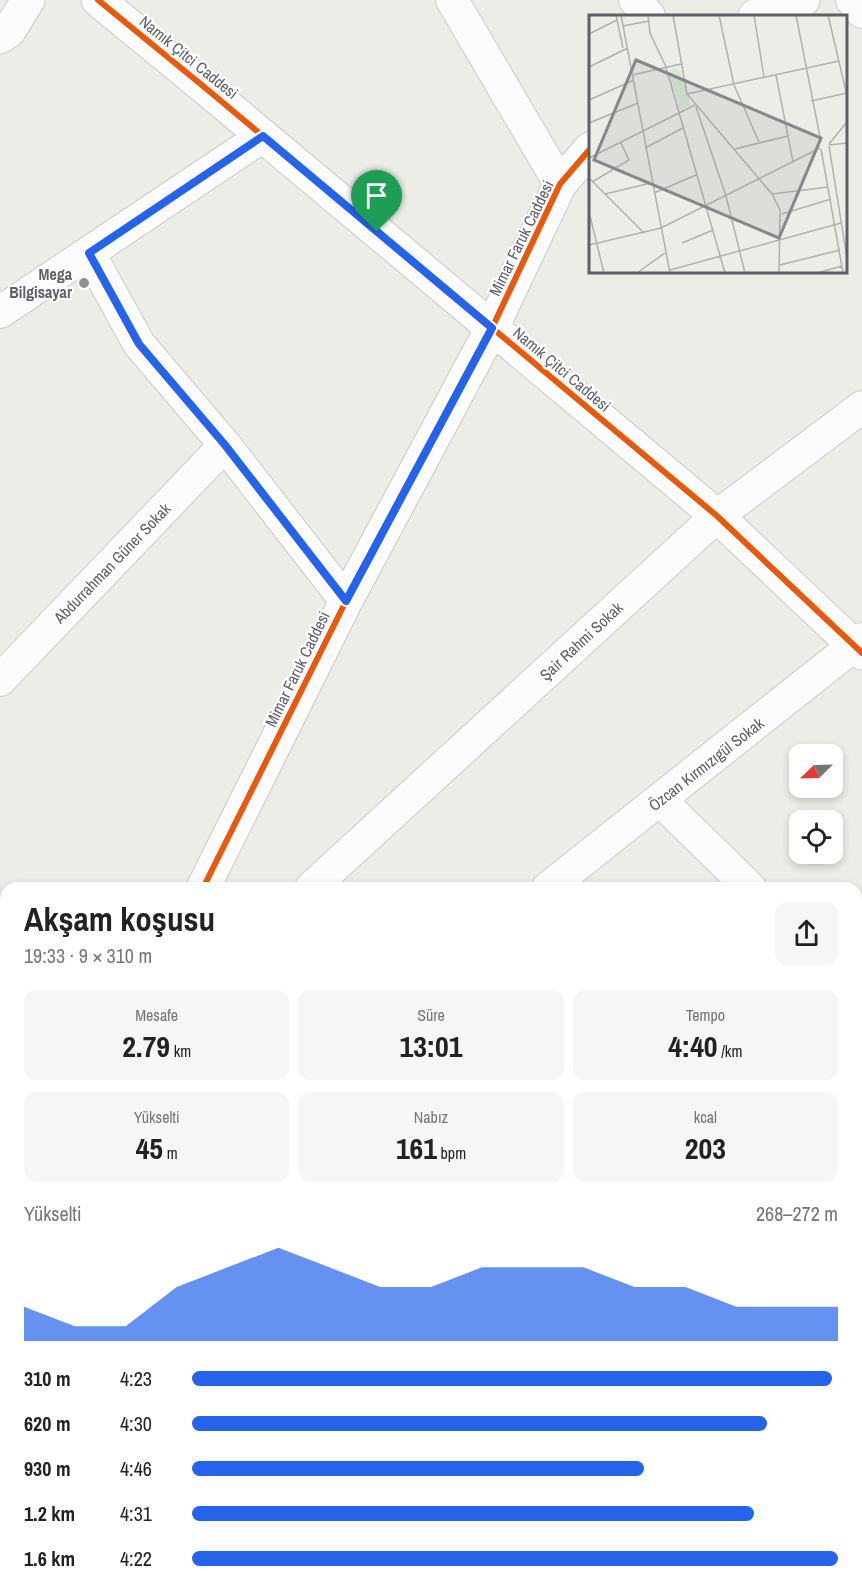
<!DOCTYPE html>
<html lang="tr">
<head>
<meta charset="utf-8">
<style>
  :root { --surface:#fff; --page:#f6f6f6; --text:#222; --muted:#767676; --accent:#2563eb }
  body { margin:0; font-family:"Archivo Narrow",sans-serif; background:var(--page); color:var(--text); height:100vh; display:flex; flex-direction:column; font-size:22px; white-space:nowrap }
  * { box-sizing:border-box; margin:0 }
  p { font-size:20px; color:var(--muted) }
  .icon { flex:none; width:33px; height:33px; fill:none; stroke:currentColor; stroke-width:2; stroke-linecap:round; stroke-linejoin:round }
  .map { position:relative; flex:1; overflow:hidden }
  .sheet { position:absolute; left:0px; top:882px; width:862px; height:712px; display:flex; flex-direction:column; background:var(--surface); border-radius:18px 18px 0 0; box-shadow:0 3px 9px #0003 }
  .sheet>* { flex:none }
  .needle { width:39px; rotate:247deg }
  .buttons { position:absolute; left:789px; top:744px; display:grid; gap:12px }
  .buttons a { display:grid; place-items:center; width:54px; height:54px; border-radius:12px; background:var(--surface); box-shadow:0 3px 9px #0003; font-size:30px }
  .pin { position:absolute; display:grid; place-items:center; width:51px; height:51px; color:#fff; margin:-62px -26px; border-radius:50% 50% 50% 0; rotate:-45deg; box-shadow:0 0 6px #0007 }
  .pin .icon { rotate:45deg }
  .round { display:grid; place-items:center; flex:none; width:63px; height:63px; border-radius:12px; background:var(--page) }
  .summary { display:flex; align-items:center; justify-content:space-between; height:102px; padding:0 24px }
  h1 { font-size:33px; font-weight:700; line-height:45px }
  .figures { display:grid; grid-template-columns:repeat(3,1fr); gap:9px; height:102px; padding:6px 24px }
  .figures div { display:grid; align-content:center; border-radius:12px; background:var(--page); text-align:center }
  .figures b { font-size:30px; font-weight:700 }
  .figures small { font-size:16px; font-weight:400 }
  .figures p { font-size:16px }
  .chart { height:168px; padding:12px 24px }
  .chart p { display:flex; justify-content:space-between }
  .chart svg { width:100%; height:108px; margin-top:6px; fill:var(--accent); opacity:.7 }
  ul { padding:0 24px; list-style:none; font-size:20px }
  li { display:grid; grid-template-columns:96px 72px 1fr; align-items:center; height:45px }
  li i { height:15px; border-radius:8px; background:var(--accent) }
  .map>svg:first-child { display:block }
  .green { fill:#d4ebd3 }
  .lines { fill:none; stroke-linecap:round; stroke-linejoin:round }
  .street-casing { stroke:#cbcbca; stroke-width:34 }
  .secondary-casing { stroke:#c9cac9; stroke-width:35 }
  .street { stroke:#fcfcfc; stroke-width:32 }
  .secondary { stroke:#fcfcfc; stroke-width:33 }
  .cycleway-casing { stroke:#fff; stroke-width:10 }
  .cycleway { stroke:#e8590c; stroke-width:6 }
  .route-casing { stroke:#fff; stroke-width:12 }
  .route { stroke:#2563eb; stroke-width:8 }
  .poi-dot { fill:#8f9294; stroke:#fff; stroke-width:2 }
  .labels { text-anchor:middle; stroke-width:4.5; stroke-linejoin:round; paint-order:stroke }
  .street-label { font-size:16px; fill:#5d6167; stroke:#fff }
  .poi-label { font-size:16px; font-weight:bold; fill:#5d6167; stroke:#fff; text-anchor:end }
  .inset-road { fill:none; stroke:#afb1b0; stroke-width:1.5 }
  .view { fill:#85888b; fill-opacity:0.15; stroke:#85888b; stroke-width:3 }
  .inset-edge { fill:none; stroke:#5d6167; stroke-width:3 }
</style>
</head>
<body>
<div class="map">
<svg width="862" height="1594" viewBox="0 0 862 1594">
  <rect width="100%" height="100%" fill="#edede8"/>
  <path class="green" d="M6,1201V1298L0,1303V1205Z"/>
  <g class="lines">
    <defs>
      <g id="street">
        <path d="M452,0L560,184"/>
        <path d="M635,0L649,16"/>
        <path d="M852,0L862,12"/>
        <path d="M89,253L139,344L225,445L346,601"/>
        <path d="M0,312L263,136"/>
        <path d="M0,680L225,445"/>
        <path d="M660,800L750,888"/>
        <path d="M311,888L717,516L862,407"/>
        <path d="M548,888L862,639"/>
        <path d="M0,983L6,992"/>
        <path d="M856,992L862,997"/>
        <path d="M856,1106L862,1102"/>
        <path d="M0,1323L6,1318"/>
        <path d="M0,1405L6,1413"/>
        <path d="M856,1409L862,1413"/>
        <path d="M194,1588L199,1594"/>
        <path d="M430,1588L436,1594"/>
        <path d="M815,1588L822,1594"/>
        <path d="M96,1594L105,1588"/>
      </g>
      <g id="secondary">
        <path d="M98,0L209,91L717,516L862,653"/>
        <path d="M755,16L803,0"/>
        <path d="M0,37L9,31L28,0"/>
        <path d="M203,888L346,601L492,328L560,184L590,149"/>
        <path d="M0,1178L6,1174"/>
      </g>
    </defs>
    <use href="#street" class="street-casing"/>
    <use href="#secondary" class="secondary-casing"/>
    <use href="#street" class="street"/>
    <use href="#secondary" class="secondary"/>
    <defs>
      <g id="cycleway">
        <path d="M98,0L209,91L717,516L862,653"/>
        <path d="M203,888L346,601L492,328L560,184L590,149"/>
      </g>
    </defs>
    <use href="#cycleway" class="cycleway-casing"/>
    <use href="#cycleway" class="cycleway"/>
  </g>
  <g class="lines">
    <defs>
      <path id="route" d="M263,136L492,328L346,601L225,445L139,344L89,253Z"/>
    </defs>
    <use href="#route" class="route-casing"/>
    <use href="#route" class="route"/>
  </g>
  <circle class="poi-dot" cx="84" cy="283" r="6"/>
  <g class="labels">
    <g class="street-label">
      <text transform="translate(189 57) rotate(39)" y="6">Namık Çitci Caddesi</text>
      <text transform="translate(521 238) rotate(-64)" y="6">Mimar Faruk Caddesi</text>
      <text transform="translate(562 369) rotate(40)" y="6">Namık Çitci Caddesi</text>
      <text transform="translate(112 563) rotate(-46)" y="6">Abdurrahman Güner Sokak</text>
      <text transform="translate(581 641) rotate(-43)" y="6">Şair Rahmi Sokak</text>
      <text transform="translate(297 669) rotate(-64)" y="6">Mimar Faruk Caddesi</text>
      <text transform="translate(706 764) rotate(-38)" y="6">Özcan Kırmızıgül Sokak</text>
    </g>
    <g class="poi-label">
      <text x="72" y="280">Mega<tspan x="72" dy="18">Bilgisayar</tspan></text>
    </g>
  </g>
  <g transform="translate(589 15)">
    <rect width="258" height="258" fill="#edede8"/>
    <path d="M85,53L91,55L102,90L91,95L80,56Z" fill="#d4ebd3"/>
    <path class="inset-road" d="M27,0L34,33M32,0L81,258M59,0L61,18L77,52L136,258M84,0L98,79L183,179L191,195L190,258M130,0L145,70L170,127M165,0L175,62M207,0L232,127M239,0L258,81M34,11L60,6M0,19L28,5M0,52L39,33M43,60L92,49M187,60L204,147M98,79L250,46M0,85L45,65M222,86L258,78M107,92L137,181L156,258M0,108L49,88M240,129L258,107M240,130L258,128M240,131L258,243M56,133L94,113M146,134L199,121M232,134L254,258M0,143L106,90M0,163L55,218M3,167L40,145L32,128M65,178L107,160M16,179L62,168M183,179L239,172M0,197L15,258M193,199L242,184M93,228L124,215M0,230L72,213L231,133M191,250L251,235M81,255L252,208M48,258L76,238M228,258L253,251"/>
    <path class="view" d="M47,45L232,123L190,223L5,145Z"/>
    <rect width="258" height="258" class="inset-edge"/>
  </g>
</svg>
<div class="buttons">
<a><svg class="needle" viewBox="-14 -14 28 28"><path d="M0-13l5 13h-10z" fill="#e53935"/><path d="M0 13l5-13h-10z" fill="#767676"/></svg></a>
<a><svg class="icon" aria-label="locate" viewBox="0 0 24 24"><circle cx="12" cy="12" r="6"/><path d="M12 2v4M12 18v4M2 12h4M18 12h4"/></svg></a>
</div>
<div class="pin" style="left:377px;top:232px;background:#1e9e55"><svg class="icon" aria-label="arrive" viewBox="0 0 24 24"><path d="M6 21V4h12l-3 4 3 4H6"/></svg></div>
<section class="sheet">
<div class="summary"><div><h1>Akşam koşusu</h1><p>19:33 · 9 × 310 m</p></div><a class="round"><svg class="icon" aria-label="share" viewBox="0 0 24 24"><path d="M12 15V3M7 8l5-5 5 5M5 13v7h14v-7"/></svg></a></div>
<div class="figures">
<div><p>Mesafe</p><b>2.79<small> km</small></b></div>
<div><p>Süre</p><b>13:01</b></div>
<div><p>Tempo</p><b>4:40<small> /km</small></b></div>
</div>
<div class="figures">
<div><p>Yükselti</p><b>45<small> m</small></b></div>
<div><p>Nabız</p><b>161<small> bpm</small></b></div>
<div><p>kcal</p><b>203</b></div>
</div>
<div class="chart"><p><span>Yükselti</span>268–272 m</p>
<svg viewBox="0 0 160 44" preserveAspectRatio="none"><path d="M0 44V30L10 38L20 38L30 22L40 14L50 6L60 14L70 22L80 22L90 14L100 14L110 14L120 22L130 22L140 30L150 30L160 30V44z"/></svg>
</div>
<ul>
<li><b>310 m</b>4:23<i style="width:99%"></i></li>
<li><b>620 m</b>4:30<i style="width:89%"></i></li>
<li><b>930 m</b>4:46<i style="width:70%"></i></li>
<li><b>1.2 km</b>4:31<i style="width:87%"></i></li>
<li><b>1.6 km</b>4:22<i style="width:100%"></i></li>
</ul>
</section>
</div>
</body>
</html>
